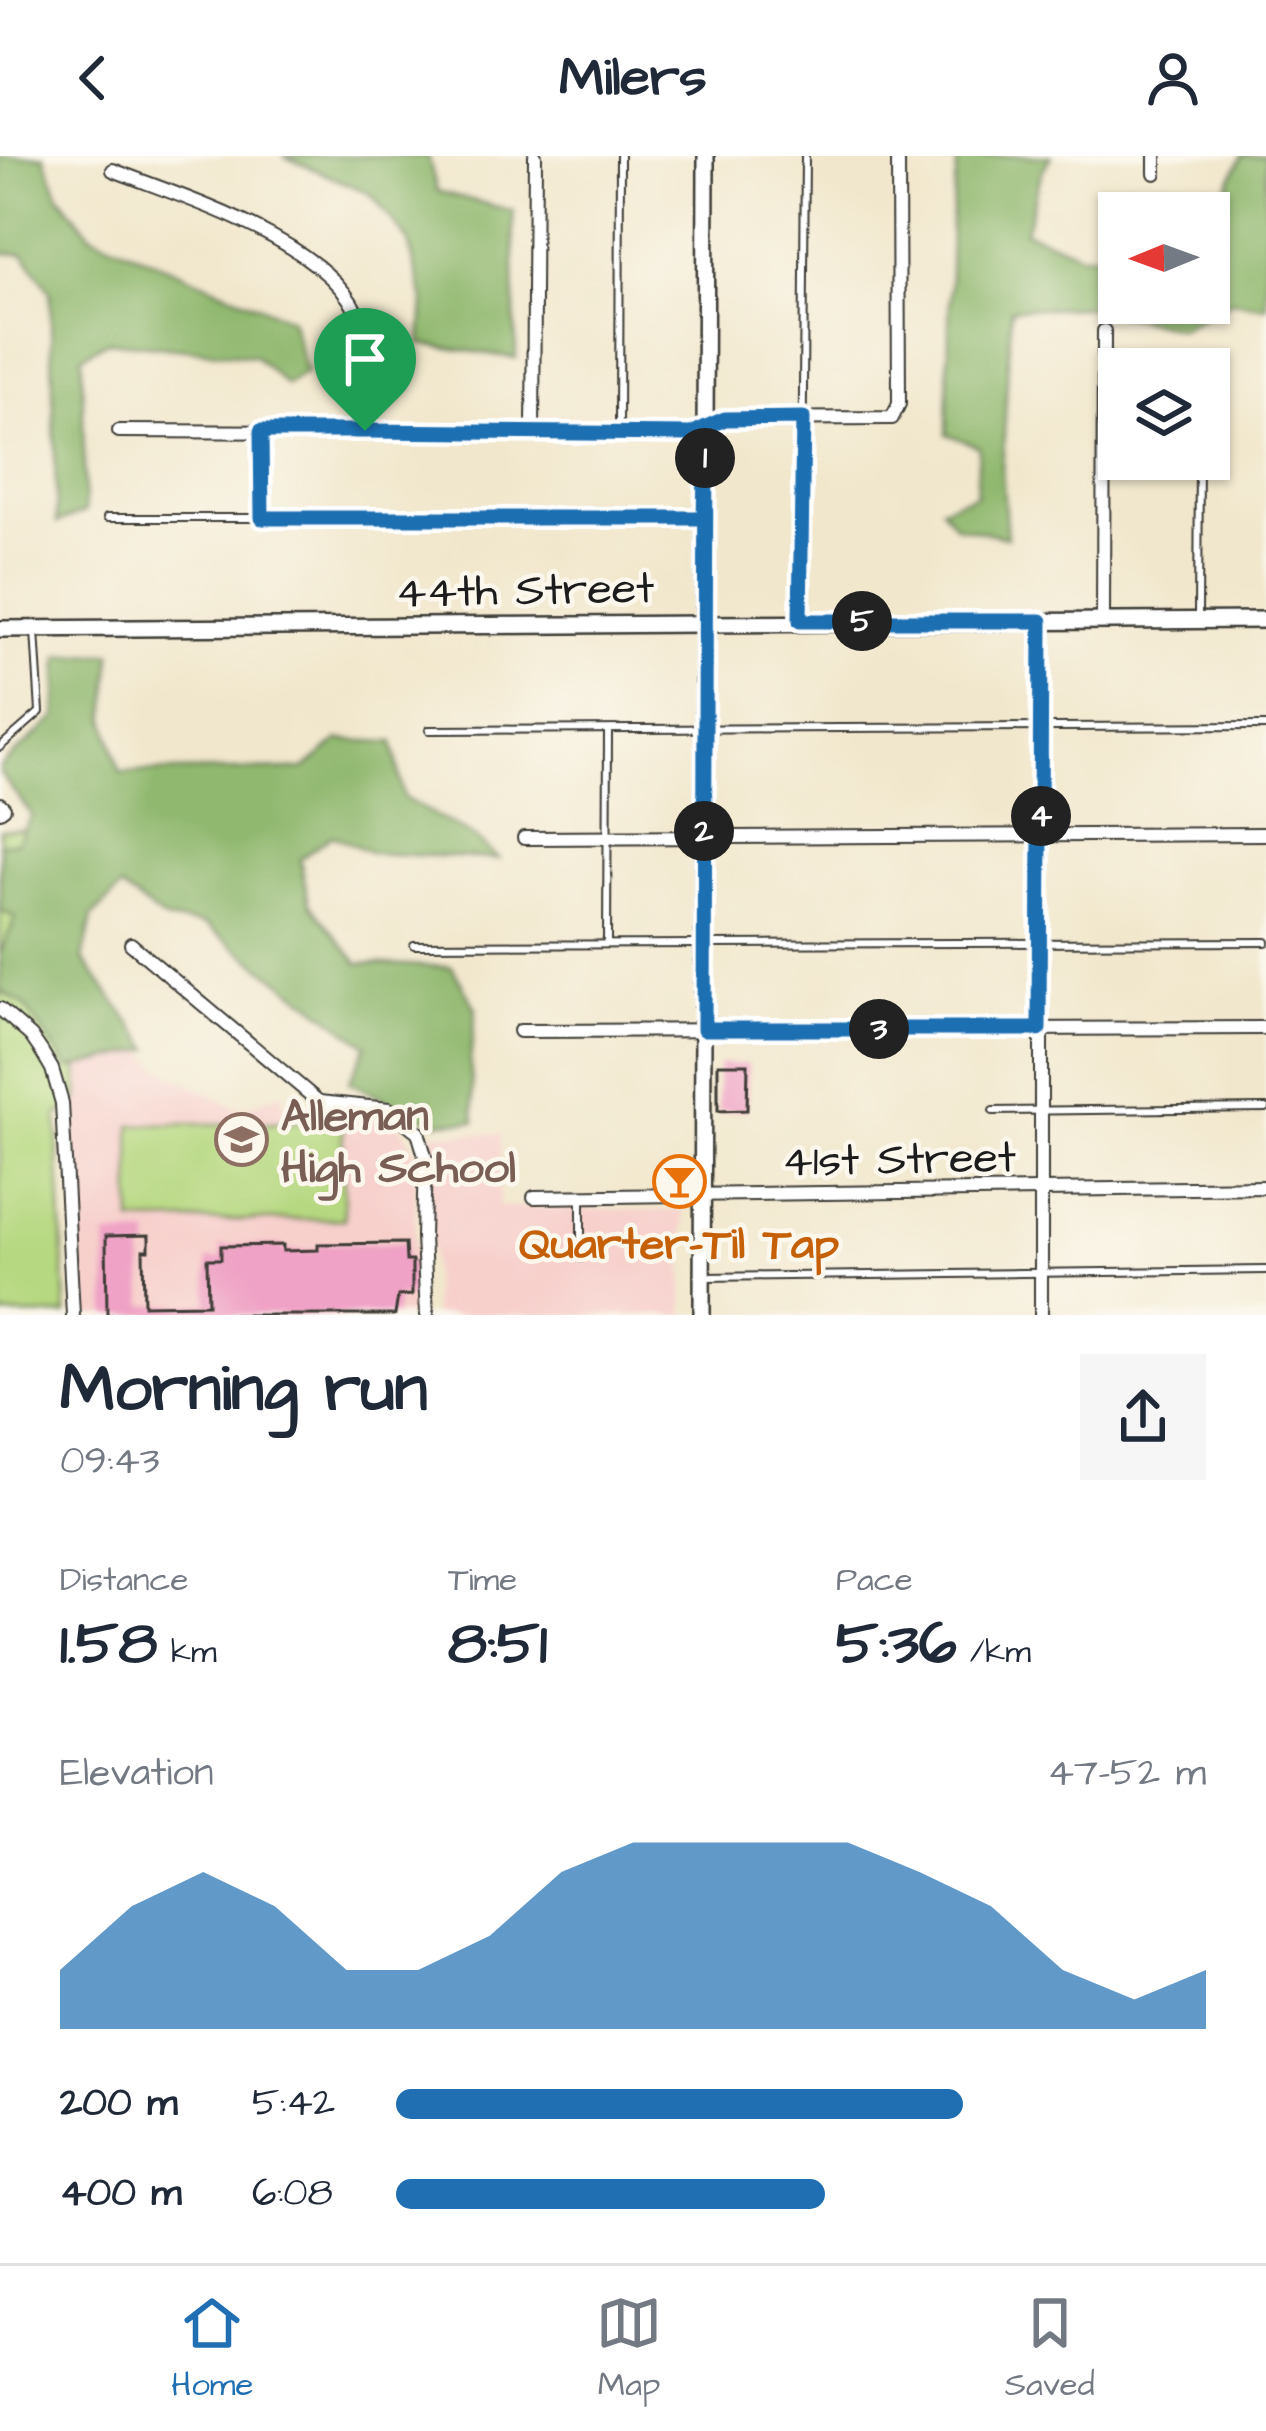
<!DOCTYPE html>
<html lang="en">
<head>
<meta charset="utf-8">
<style>
  :root { --surface:#fff; --page:#f6f6f7; --text:#1f2937; --muted:#747a83; --line:#e0e1e3; --accent:#1f6fb2 }
  body { margin:0; font-family:"Architects Daughter",sans-serif; background:var(--page); color:var(--text); height:100vh; display:flex; flex-direction:column; font-size:45px; white-space:nowrap }
  * { box-sizing:border-box; margin:0 }
  p { font-size:39px; color:var(--muted) }
  .icon { flex:none; width:66px; height:66px; fill:none; stroke:currentColor; stroke-width:2; stroke-linecap:round; stroke-linejoin:round }
  .map { position:relative; height:1159px; overflow:hidden }
  .details { display:flex; flex-direction:column; background:var(--surface); flex:1 }
  .details>* { flex:none }
  .needle { width:78px; rotate:269deg }
  .fabs { position:absolute; left:1098px; top:36px; display:grid; gap:24px }
  .fabs a { display:grid; place-items:center; width:132px; height:132px; border-radius:0px; background:var(--surface); box-shadow:0 3px 9px #0004; font-size:60px }
  .pin { position:absolute; display:grid; place-items:center; width:102px; height:102px; color:#fff; margin:-123px -51px; border-radius:50% 50% 50% 0; rotate:-45deg; box-shadow:0 0 12px #0007 }
  .pin .icon { rotate:45deg }
  .km { position:absolute; width:60px; height:60px; margin:-30px; border-radius:50%; background:#222; color:#fff; font-size:33px; line-height:60px; text-align:center }
  .round { display:grid; place-items:center; flex:none; width:126px; height:126px; border-radius:0px; background:var(--page) }
  .headline { display:flex; align-items:center; justify-content:space-between; height:204px; padding:0 60px }
  h1 { font-size:66px; font-weight:700; line-height:90px }
  .stats { display:grid; grid-template-columns:repeat(3,1fr); gap:18px; height:204px; padding:12px 60px }
  .stats div { display:grid; align-content:center }
  .stats b { font-size:60px; font-weight:700 }
  .stats small { font-size:33px; font-weight:400 }
  .stats p { font-size:33px }
  .chart { height:336px; padding:24px 60px }
  .chart p { display:flex; justify-content:space-between }
  .chart svg { width:100%; height:216px; margin-top:12px; fill:var(--accent); opacity:.7 }
  ul { padding:0 60px; list-style:none; font-size:39px }
  li { display:grid; grid-template-columns:192px 144px 1fr; align-items:center; height:90px }
  li i { height:30px; border-radius:15px; background:var(--accent) }
  header { display:flex; justify-content:space-between; align-items:center; height:156px; padding:0 60px; background:var(--surface); font-size:54px; font-weight:700 }
  .dock { display:flex; justify-content:space-around; align-items:center; height:168px; border-top:3px solid var(--line); background:var(--surface); font-size:33px; color:var(--muted) }
  .dock a { display:grid; justify-items:center; gap:6px }
  .dock .on { color:var(--accent) }
  .map>svg:first-child { display:block }
  .built { fill:#f7d0cc }
  .green { fill:#b6d880; stroke:#697a4e; stroke-width:3 }
  .forest { fill:#90b86e; stroke:#566a45; stroke-width:3 }
  .building { fill:#efa2c5 }
  .lines { fill:none; stroke-linecap:round; stroke-linejoin:round }
  .service-casing { stroke:#3c3a36; stroke-width:10 }
  .minor-casing { stroke:#3c3a36; stroke-width:16 }
  .tertiary-casing { stroke:#3c3a36; stroke-width:20 }
  .service { stroke:#fff; stroke-width:6 }
  .minor { stroke:#fff; stroke-width:12 }
  .tertiary { stroke:#fff; stroke-width:15 }
  .route-casing { stroke:#fff; stroke-width:24 }
  .route { stroke:#1f6fb2; stroke-width:15 }
  .labels { text-anchor:middle; stroke-width:9; stroke-linejoin:round; paint-order:stroke }
  .street-label { font-size:45px; fill:#1c1c1c; stroke:#fbf7ec }
  .education-label { font-size:45px; font-weight:bold; fill:#785e54; stroke:#fbf7ec; text-anchor:start }
  .food-label { font-size:45px; font-weight:bold; fill:#c56008; stroke:#fbf7ec }
</style>
</head>
<body>
<header><svg class="icon" aria-label="back" viewBox="0 0 24 24"><path d="M15 5l-7 7 7 7"/></svg>Milers<svg class="icon" aria-label="person" viewBox="0 0 24 24"><circle cx="12" cy="8" r="4"/><path d="M4 21q1-7 8-7t8 7"/></svg></header>
<div class="map">
<svg width="1266" height="1159" viewBox="0 0 1266 1159">
  <rect width="100%" height="100%" fill="#fbf7ec"/>
  <filter id="ink" filterUnits="userSpaceOnUse"><feTurbulence type="fractalNoise" baseFrequency=".00833" numOctaves="2"/><feDisplacementMap in="SourceGraphic" scale="24" xChannelSelector="R" yChannelSelector="G"/><feConvolveMatrix kernelMatrix="1 2 1 2 8 2 1 2 1" color-interpolation-filters="sRGB"/></filter>
  <filter id="wash" filterUnits="userSpaceOnUse"><feTurbulence type="fractalNoise" baseFrequency=".004" numOctaves="4" result="noise"/><feDisplacementMap in="SourceGraphic" scale="48" xChannelSelector="R" yChannelSelector="G"/><feGaussianBlur stdDeviation="2.7" result="paint"/><feColorMatrix in="noise" values="0 0 0 0 0 0 0 0 0 0 0 0 0 0 0 0 0 1.4 0 .05"/><feComposite in="paint" operator="in"/></filter>
  <g filter="url(#wash)">
    <rect width="100%" height="100%" fill="#f1e7cc"/>
    <g class="built">
      <path d="M79,820L158,911L240,954L281,937L287,967L338,957H360L377,959L401,970L416,999L414,1138L420,1159H84L73,954L78,944Z"/>
      <path d="M429,977L501,978L499,1051L684,1055V1159H433Z"/>
    </g>
    <g class="green">
      <path d="M81,672L78,944L57,961L66,1159H0V674Z"/>
      <path d="M343,966L344,1063L132,1066L131,969Z"/>
    </g>
    <g class="forest">
      <path d="M0,0H44L59,39L91,79L291,163L306,216L286,229L254,200L108,185L82,200L85,356L57,367L50,135L24,98L0,97Z"/>
      <path d="M283,0H428L437,35L513,55L516,202L421,188L424,144L408,85L371,38Z"/>
      <path d="M958,0H1051L1042,15L1025,75L1081,98L1119,99V147H1209V69L1242,0H1266V151L1232,145L1180,173L1090,151L1011,153L1002,315L1007,381L955,370L941,351L976,339L979,291L947,278L951,65Z"/>
      <path d="M112,497L106,563L120,616L304,613L339,584L393,586L404,642L474,681L498,703L372,697L332,679L300,703L309,747L358,807L452,811L476,853L470,905L475,965L433,966L349,926L367,889L205,769L165,764L121,732L92,761L83,804L151,893L69,913L24,849L0,835V798L16,761L0,755V687L17,686L32,659L0,618V611L56,562L59,500Z"/>
    </g>
    <g id="blocks">
      <g class="building">
        <path d="M718,908H748L747,954L718,955Z"/>
        <path d="M149,1079V1094H143L144,1149L208,1148L207,1103H221V1090L283,1089V1095L318,1094V1088L405,1087L406,1105H412V1139L398,1140L395,1159H107L106,1080Z"/>
      </g>
    </g>
  </g>
  <g filter="url(#ink)">
    <use href="#blocks" fill-opacity="0" stroke="#3c3a36" stroke-width="3"/>
    <g class="lines">
      <defs>
        <g id="service">
          <path d="M1199,213V210"/>
          <path d="M619,277L620,0"/>
          <path d="M261,279L262,362"/>
          <path d="M107,362H703"/>
          <path d="M1198,461L1199,303"/>
          <path d="M801,464L805,0"/>
          <path d="M429,574L1266,570"/>
          <path d="M0,591L40,556L35,475"/>
          <path d="M607,787L608,575"/>
          <path d="M414,789L1266,786"/>
          <path d="M993,955L1266,952"/>
          <path d="M581,1041V1102"/>
          <path d="M706,1121L1266,1114"/>
        </g>
        <g id="minor">
          <path d="M113,14C184,42 334,87 360,165C372,200 366,239 365,276"/>
          <path d="M1155,17V0"/>
          <path d="M119,275L691,278L725,263L892,262L899,248L898,0"/>
          <path d="M533,276L535,0"/>
          <path d="M1103,464L1104,175"/>
          <path d="M0,648L4,652L0,655"/>
          <path d="M524,682L1266,678"/>
          <path d="M131,788L319,946L389,953L418,976L425,1000L423,1081L427,1159"/>
          <path d="M0,853L31,880L42,896L52,913L62,947L73,1159"/>
          <path d="M520,875L1266,872"/>
          <path d="M534,1041L1266,1031"/>
          <path d="M1041,1159V465"/>
        </g>
        <g id="tertiary">
          <path d="M0,473L1266,464"/>
          <path d="M702,1159L706,0"/>
        </g>
      </defs>
      <use href="#service" class="service-casing"/>
      <use href="#minor" class="minor-casing"/>
      <use href="#tertiary" class="tertiary-casing"/>
      <use href="#service" class="service"/>
      <use href="#minor" class="minor"/>
      <use href="#tertiary" class="tertiary"/>
    </g>
  </g>
  <g class="lines" filter="url(#ink)">
    <defs>
      <path id="route" d="M365,275L691,278L706,271L704,873H1039L1041,465H800L803,262L725,263L706,271L704,362H262L261,275H365"/>
    </defs>
    <use href="#route" class="route-casing"/>
    <use href="#route" class="route"/>
  </g>
  <defs>
    <symbol id="school-ring" viewBox="-11 -11 22 22"><circle r="9.5" fill="#fbf7ec" stroke="#8d6e63" stroke-width="1.5"/><path d="M0-5L7-2L0 1L-7-2ZM-4 1L0 2.5L4 1V4Q0 6-4 4Z" fill="#8d6e63"/></symbol>
    <symbol id="bar-ring" viewBox="-11 -11 22 22"><circle r="9.5" fill="#fbf7ec" stroke="#e8710a" stroke-width="1.5"/><path d="M-6-5H6L.8 .8V4.5H3.5V6h-7V4.5H-.8V.8Z" fill="#e8710a"/></symbol>
  </defs>
  <g fill-rule="evenodd">
    <use href="#school-ring" x="212" y="954" width="59" height="59"/>
    <use href="#bar-ring" x="650" y="996" width="59" height="59"/>
  </g>
  <g class="labels">
    <g class="street-label">
      <text transform="translate(525 432) rotate(-1)" y="16">44th Street</text>
      <text transform="translate(899 1001) rotate(-1)" y="16">41st Street</text>
    </g>
    <g class="education-label">
      <text x="281" y="974">Alleman<tspan x="281" dy="52">High School</tspan></text>
    </g>
    <g class="food-label">
      <text x="679" y="1102">Quarter-Til Tap</text>
    </g>
  </g>
</svg>
<div class="fabs">
<a><svg class="needle" viewBox="-14 -14 28 28"><path d="M0-13l5 13h-10z" fill="#e53935"/><path d="M0 13l5-13h-10z" fill="#747a83"/></svg></a>
<a><svg class="icon" aria-label="layers" viewBox="0 0 24 24"><path d="M12 4l9 5-9 5-9-5zM3 14l9 5 9-5"/></svg></a>
</div>
<div class="pin" style="left:365px;top:275px;background:#1e9e55"><svg class="icon" aria-label="arrive" viewBox="0 0 24 24"><path d="M6 21V4h12l-3 4 3 4H6"/></svg></div>
<b class="km" style="left:705px;top:302px">1</b>
<b class="km" style="left:704px;top:675px">2</b>
<b class="km" style="left:879px;top:873px">3</b>
<b class="km" style="left:1041px;top:660px">4</b>
<b class="km" style="left:862px;top:465px">5</b>
</div>
<section class="details">
<div class="headline"><div><h1>Morning run</h1><p>09:43</p></div><a class="round"><svg class="icon" aria-label="share" viewBox="0 0 24 24"><path d="M12 15V3M7 8l5-5 5 5M5 13v7h14v-7"/></svg></a></div>
<div class="stats">
<div><p>Distance</p><b>1.58<small> km</small></b></div>
<div><p>Time</p><b>8:51</b></div>
<div><p>Pace</p><b>5:36<small> /km</small></b></div>
</div>
<div class="chart"><p><span>Elevation</span>47–52 m</p>
<svg viewBox="0 0 160 44" preserveAspectRatio="none"><path d="M0 44V32L10 19L20 12L30 19L40 32L50 32L60 25L70 12L80 6L90 6L100 6L110 6L120 12L130 19L140 32L150 38L160 32V44z"/></svg>
</div>
<ul>
<li><b>200 m</b>5:42<i style="width:70%"></i></li>
<li><b>400 m</b>6:08<i style="width:53%"></i></li>
</ul>
</section>
<nav class="dock">
<a class="on"><svg class="icon" aria-label="home" viewBox="0 0 24 24"><path d="M3 11l9-7 9 7M6 9v11h12V9"/></svg>Home</a>
<a><svg class="icon" aria-label="map" viewBox="0 0 24 24"><path d="M3 6l6-2 6 2 6-2v14l-6 2-6-2-6 2zM9 4v14M15 6v14"/></svg>Map</a>
<a><svg class="icon" aria-label="saved" viewBox="0 0 24 24"><path d="M7 4h10v16l-5-4-5 4z"/></svg>Saved</a>
</nav>
</body>
</html>
